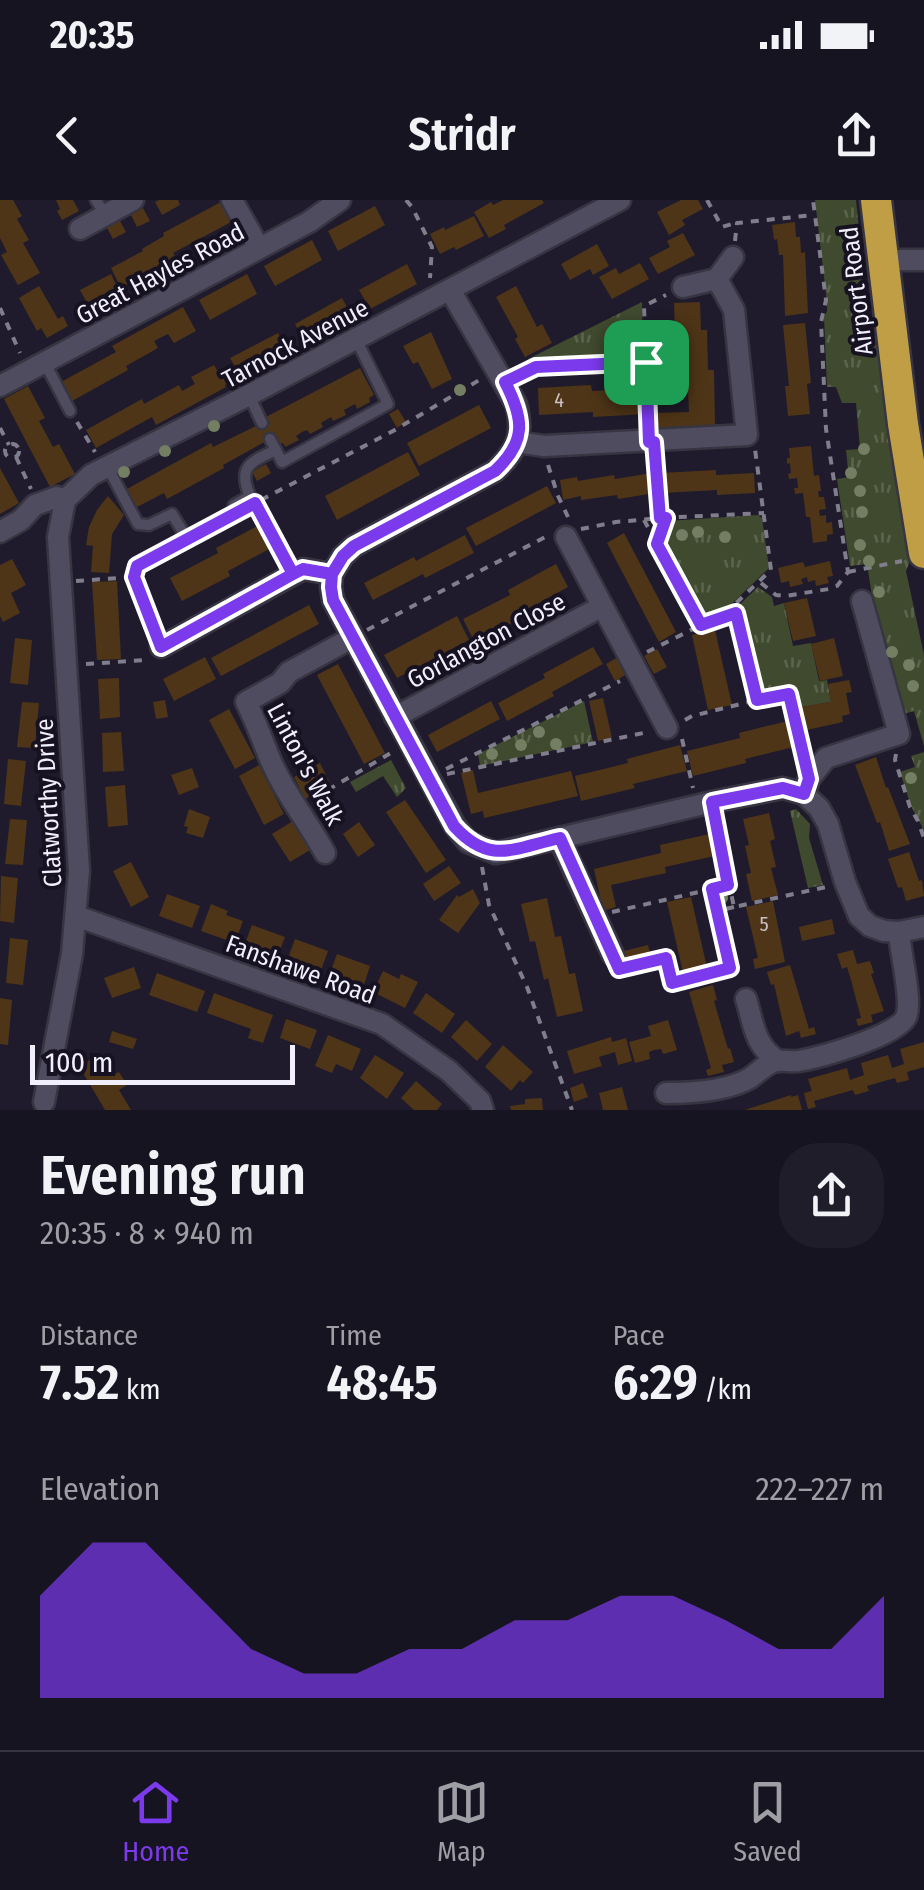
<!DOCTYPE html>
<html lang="en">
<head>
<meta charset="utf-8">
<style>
  :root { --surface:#171421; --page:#201d2a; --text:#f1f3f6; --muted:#9e9ea5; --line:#36333f; --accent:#7c3aed }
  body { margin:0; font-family:"Fira Sans Condensed",sans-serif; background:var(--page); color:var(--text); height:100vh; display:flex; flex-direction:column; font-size:38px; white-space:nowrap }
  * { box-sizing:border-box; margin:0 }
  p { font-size:32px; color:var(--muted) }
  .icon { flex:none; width:55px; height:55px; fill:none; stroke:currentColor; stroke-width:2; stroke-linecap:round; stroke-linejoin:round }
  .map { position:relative; height:910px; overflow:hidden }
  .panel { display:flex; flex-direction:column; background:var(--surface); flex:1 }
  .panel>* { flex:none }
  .scale { position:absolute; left:30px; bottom:25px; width:265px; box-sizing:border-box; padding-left:10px; border:5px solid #f1effb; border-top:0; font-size:28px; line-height:35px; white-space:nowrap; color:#f1effb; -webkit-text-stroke:8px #161222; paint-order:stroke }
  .pin { position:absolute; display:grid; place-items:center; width:85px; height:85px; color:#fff; margin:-42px; border-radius:20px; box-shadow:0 5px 15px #0006 }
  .round { display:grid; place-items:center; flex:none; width:105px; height:105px; border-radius:40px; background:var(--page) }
  .head { display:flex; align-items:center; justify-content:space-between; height:170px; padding:0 40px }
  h1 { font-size:55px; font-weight:600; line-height:75px }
  .stats { display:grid; grid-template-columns:repeat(3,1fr); gap:15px; height:170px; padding:10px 40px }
  .stats div { display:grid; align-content:center }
  .stats b { font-size:50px; font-weight:600 }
  .stats small { font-size:28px; font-weight:400 }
  .stats p { font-size:28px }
  .chart { height:280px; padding:20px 40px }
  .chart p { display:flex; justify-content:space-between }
  .chart svg { width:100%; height:180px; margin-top:10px; fill:var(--accent); opacity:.7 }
  .status { display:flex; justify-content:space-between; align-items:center; height:70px; padding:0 50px; background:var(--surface); direction:ltr }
  .status svg { height:28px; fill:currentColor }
  header { display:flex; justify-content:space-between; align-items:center; height:130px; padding:0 40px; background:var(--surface); font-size:45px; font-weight:600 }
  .tab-bar { display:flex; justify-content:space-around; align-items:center; height:140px; border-top:2px solid var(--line); background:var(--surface); font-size:28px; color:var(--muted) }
  .tab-bar a { display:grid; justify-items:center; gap:5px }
  .tab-bar .on { color:var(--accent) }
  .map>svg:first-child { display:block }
  .grass { fill:url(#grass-tufts) }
  .building { fill:#4e3517 }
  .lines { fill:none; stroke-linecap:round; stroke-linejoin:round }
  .lane-casing { stroke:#373542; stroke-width:15 }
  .street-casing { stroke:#373542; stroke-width:25 }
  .highway-casing { stroke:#373542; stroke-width:35 }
  .path { stroke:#807d8c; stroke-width:4; stroke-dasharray:8 8; stroke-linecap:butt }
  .lane { stroke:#504c60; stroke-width:10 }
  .street { stroke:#504c60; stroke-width:20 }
  .highway { stroke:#c09e45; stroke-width:30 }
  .tree { fill:#737e63 }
  .route-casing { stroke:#fff; stroke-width:20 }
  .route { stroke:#7c3aed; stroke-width:12 }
  .labels { text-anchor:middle; stroke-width:8; stroke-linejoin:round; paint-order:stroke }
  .number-label { font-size:20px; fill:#c8c0c2 }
  .street-label { font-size:25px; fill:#f1effb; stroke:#161222 }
</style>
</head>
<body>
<div class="status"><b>20:35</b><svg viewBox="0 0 49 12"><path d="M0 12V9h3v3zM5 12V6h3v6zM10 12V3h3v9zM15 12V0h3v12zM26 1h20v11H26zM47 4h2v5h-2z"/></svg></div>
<header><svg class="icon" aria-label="back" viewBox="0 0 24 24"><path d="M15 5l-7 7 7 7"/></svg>Stridr<svg class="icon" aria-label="share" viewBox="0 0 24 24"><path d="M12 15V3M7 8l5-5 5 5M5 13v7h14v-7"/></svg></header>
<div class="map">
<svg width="924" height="910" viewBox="0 0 924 910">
  <defs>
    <pattern id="grass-tufts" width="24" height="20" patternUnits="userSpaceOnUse" patternTransform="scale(2.5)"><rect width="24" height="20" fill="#404a2e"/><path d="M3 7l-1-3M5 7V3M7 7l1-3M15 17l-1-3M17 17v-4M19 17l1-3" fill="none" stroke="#5c644d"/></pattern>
  </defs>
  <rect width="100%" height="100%" fill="#1f1b2c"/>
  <g class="grass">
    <path d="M815,0H856L870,136H877L912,356L906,371L924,455V546L914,511L900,515L875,415L867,364L850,366L837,279L849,277L846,250L860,249L856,203H842L836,187H827L824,117L827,111V102Z"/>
    <path d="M642,102L643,159L531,165L528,159Z"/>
    <path d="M758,315L762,318L769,368L717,418L701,421L659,344L668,321Z"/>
    <path d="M758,387L772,397L774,406L784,403L793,446L811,443L819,481L827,480L831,502L802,507L807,530H803L795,489L760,498L739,405Z"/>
    <path d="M584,501L593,542L480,566L478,554Z"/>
    <path d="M924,552V630L911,606L900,572L915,567L911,556Z"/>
    <path d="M391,560L406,588L397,597L383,576L356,592L350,582Z"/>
    <path d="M796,609L810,624L809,638L823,685L808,688L790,611Z"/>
  </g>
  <g class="building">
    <path d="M0,0H13L22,16L17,19L29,40L23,43L40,73L18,85L1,55L7,52L0,38Z"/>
    <path d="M56,0H73L79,11L62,20L57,11L60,9Z"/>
    <path d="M159,0H178L180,5L162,15L155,2Z"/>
    <path d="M503,0H542L544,3L504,25L506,29L489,38L474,12L491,2L493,5Z"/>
    <path d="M681,0H698L703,9L682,20L685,25L669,35L657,12Z"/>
    <path d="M223,1L233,21L173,53L176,57L121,88L111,68L143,51L142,49L164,36L163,33Z"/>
    <path d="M375,6L385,25L338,51L328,31Z"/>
    <path d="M143,8L150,21L137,27L131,15Z"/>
    <path d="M474,16L484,36L456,50L454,47L440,54L430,34L444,27L445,30Z"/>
    <path d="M119,19L126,32L113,39L106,26Z"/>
    <path d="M795,22L796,37H800L801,53L805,52L808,113L785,116L783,55H779L777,39L774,40L772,25Z"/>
    <path d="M683,33L695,55L658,74L649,58L670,47L667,41Z"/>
    <path d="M312,40L322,60L275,86L264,66Z"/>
    <path d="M597,44L609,66L593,75L590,69L570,80L561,64Z"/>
    <path d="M640,63L649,79L612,99L599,77L616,68L619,74Z"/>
    <path d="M407,64L417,84L370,109L359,90Z"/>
    <path d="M111,74L117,87L87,103L80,90Z"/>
    <path d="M247,74L257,94L210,120L199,100Z"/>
    <path d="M39,86L58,119L63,116L68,126L47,138L41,128L37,131L19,98Z"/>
    <path d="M516,86L537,127L542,124L552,143L525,157L515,139L518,137L496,97Z"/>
    <path d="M342,98L353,118L306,144L295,124Z"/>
    <path d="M700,102L701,130H707L708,170H714L715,225L652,228L651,213L689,212L687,171H682L680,131H675L674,103Z"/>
    <path d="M183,107L196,131L174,143L168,134L154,141L158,148L126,166L128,170L72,201L61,182L116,152L112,146Z"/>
    <path d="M805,123L811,183L807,184L810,214L788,216L785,186H789L783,125Z"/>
    <path d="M431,132L452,179L432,189L418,162L413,164L403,146Z"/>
    <path d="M278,133L288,153L241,178L230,158Z"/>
    <path d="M214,165L218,172L224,168L232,182L225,185L226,187L156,225L152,217L96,248L86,230L142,199L144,204L179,185L182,191L195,184L191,177Z"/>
    <path d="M360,168L374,195L369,198L370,202L357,209L355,204L344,210L346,215L333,221L331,217L321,223L323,227L310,234L307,230L302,232L296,236L299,240L285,247L283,243L277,245L270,239L223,265L224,268L167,299L164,293L135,308L125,290L211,243L213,247L262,223L264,218Z"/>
    <path d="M591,185L592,191L645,188L646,214L593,217V212L539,215L538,188Z"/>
    <path d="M28,186L45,218L39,221L53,247L59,244L75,274L50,287L4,199Z"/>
    <path d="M479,205L491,228L419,266L407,243Z"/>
    <path d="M398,209L406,222L397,228L389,214Z"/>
    <path d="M811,246L814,276L819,275L821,291H818L819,297H824L826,309L819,310L820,316L826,315V323L832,322L833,334L827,335V341L813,343L810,317H806L803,293L795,294L794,288H798L797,278L789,279L788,274L791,273L790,263L787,264V258H790L789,248Z"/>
    <path d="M408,252L420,275L337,320L325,296Z"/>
    <path d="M266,264L271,273L257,281L252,272Z"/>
    <path d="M0,268L19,303L0,314Z"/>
    <path d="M716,270V275L754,273L755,293L717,295V290L662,293L661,273Z"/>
    <path d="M652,273L655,293L618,299L617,295L581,300V296L563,300L560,280L577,277L578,281L614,275L615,279Z"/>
    <path d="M547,286L556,303L476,346L466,328Z"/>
    <path d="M108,296L124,315L112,334L109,373L91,372L93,346L86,345L89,327L97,310Z"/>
    <path d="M263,323L275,346L228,371L230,376L182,401L170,378L218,353L216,348Z"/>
    <path d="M624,333L676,432L659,442L607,343Z"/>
    <path d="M465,335L474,353L425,378L423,374L373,400L364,383L414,357L416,361Z"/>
    <path d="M12,359L26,385L11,393L20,413L3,422L0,416V365Z"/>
    <path d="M830,361L833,376L827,377L829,383L816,386L815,380L808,382L807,377L801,379L803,384L790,387L789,381L781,383L778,368L803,362L805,367Z"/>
    <path d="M556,364L568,387L520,413L522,418L475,443L463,419L510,395L508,390Z"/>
    <path d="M117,381L121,459L97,460L92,382Z"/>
    <path d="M807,398L816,436L793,441L784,403Z"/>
    <path d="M309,405L319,424L221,476L211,458Z"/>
    <path d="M457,416L469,440L397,478L384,455Z"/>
    <path d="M715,430L732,505L708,510L692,435Z"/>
    <path d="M15,438L32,440L28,485L10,483Z"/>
    <path d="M834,438L843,476L820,481L811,444Z"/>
    <path d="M593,447L603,464L552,492L554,496L507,521L498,503L545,478L543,474Z"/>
    <path d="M657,449L667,467L654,474L644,456Z"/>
    <path d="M205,457L216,479L174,501L163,479Z"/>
    <path d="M618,457L627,474L615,481L606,464Z"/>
    <path d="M338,464L385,553L364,564L317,475Z"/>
    <path d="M119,478L120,517L100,519L98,479Z"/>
    <path d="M849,480L852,492L846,493L850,514L842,516L843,522L807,530L801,507L831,502L828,484Z"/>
    <path d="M603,498L612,538L598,541L589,501Z"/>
    <path d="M165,500L168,517L156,519L153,502Z"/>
    <path d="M491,501L500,519L437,552L428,535Z"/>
    <path d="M22,502L39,503L35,548L17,547Z"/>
    <path d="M229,509L255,558L235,569L209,520Z"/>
    <path d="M792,520L798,546L745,559L746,563L693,576L687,551L740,538L739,533Z"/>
    <path d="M121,532L124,571L103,572L102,533Z"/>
    <path d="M680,545L687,571L633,584L635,588L581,601L575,576L628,563L627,559Z"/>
    <path d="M876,557L886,588L888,587L910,644L889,651L880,622L877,623L855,565Z"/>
    <path d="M8,559L26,561L21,606L4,604Z"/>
    <path d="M320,563L331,585L305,599L294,577Z"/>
    <path d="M259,565L284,614L264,625L239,576Z"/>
    <path d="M192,568L199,587L179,595L171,575Z"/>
    <path d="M473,570L478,593L571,571L578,596L484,618L483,611L471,614L461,573Z"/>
    <path d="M125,585L128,625L108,627L105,587Z"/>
    <path d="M405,600L446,660L426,673L386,612Z"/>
    <path d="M189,609L210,617L203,638L186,633L188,627L184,626Z"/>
    <path d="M769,613L775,639L770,641L776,667L771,668L778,695L752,701L746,674L751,673L745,646L749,645L743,619Z"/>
    <path d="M10,619L27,620L23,665L5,664Z"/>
    <path d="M293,621L310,650L290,662L272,634Z"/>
    <path d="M359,622L375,645L358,657L343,634Z"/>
    <path d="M714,633L719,655L665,667L666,673L611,685L616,707L603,711L594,669L661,653L660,645Z"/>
    <path d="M909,652L919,681L922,680L924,696L906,701L902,687L898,688L888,659Z"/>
    <path d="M131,662L149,697L131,707L113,671Z"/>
    <path d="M449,666L461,683L434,701L423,684Z"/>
    <path d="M1,676L18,678L14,723L0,721Z"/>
    <path d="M473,689L480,703L458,733L439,720L457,695L459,697Z"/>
    <path d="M167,694L200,706L192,728L159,716Z"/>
    <path d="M691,697L708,772L684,777L667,702Z"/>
    <path d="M547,698L555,737L561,736L569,774L575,773L583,811L557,817L548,778L544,780L535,741L530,742L521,704Z"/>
    <path d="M773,701L785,762L755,769L753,759L758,758L746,707Z"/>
    <path d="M211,704L228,711L226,715L243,721L235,743L201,731Z"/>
    <path d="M832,719L835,734L802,741L799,727Z"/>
    <path d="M252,725L285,737L277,758L244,746Z"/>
    <path d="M10,738L28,740L23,785L6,783Z"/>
    <path d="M295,739L328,751L320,773L287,761Z"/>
    <path d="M648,745L651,758L623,765L620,752Z"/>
    <path d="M853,750L857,764L870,761L874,773L871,774L884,811L871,815L873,822L858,826L856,819L861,818L851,780L847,767L842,769L837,754Z"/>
    <path d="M337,754L370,766L363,788L329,776Z"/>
    <path d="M790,765L809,829L814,827L816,834L801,838L799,831L786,836L774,784L771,785L767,772Z"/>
    <path d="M134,767L141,788L112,798L104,778Z"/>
    <path d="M383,771L399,779L401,774L418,782L405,808L373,792Z"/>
    <path d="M157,773L205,791L197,812L149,795Z"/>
    <path d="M713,785L717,800L714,801L728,849L730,848L734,862L722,865L724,872L708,876L706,870L711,868L689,792Z"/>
    <path d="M214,793L273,815L263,843L248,838L251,829L207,813Z"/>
    <path d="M426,793L455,814L442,833L413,813Z"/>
    <path d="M0,798L12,800L8,845L0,844Z"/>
    <path d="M286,819L317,830L310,849L280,838Z"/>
    <path d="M466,820L492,844L477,861L451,837Z"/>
    <path d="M668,820L677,850L663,854L661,849L654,850L649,852L650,859L635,863L629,842L651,836L648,826Z"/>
    <path d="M112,831L137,839L133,849L109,842Z"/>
    <path d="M328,835L361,849L352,871L336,864L332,873L315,866Z"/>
    <path d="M611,837L612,842L626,838L632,861L618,865L615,852L599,857L602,866L574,874L567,851Z"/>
    <path d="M924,842V867L907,872L909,880L897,883L895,878L867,886L869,891L855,895L853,890L814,901L816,907L808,909L804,893L812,891L808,879L847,868L850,880L864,875L861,863L888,855L892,868L904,864L900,849Z"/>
    <path d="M503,845L533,872L523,883L520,880L511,891L485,867Z"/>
    <path d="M103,853L115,874L119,872L127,885L119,890L131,910H105L79,866Z"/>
    <path d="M375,855L404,873L387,899L360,878Z"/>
    <path d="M416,881L442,904L437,910H414L401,898Z"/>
    <path d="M583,883L588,897L574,902L570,888Z"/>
    <path d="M622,887L628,910H603L599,893Z"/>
    <path d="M791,895V897L798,895L802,910H745Z"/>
    <path d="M542,898L543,910H511L510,906L525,904V899Z"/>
  </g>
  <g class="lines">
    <defs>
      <g id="lane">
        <path d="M96,0L105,15"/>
        <path d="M45,163L70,211"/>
        <path d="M249,195L262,223"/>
        <path d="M270,239L282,262L388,204L356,139"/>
        <path d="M108,268L138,324L149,325L172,314L183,332"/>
        <path d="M234,305L250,296C237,266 251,262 276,250"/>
      </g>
      <g id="street">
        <path d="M232,0L259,48"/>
        <path d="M80,29L133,0"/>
        <path d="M881,60H924"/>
        <path d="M683,87L717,79"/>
        <path d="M0,186L309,22L340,0"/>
        <path d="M517,242L544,246L747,235L734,110L717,79L733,57"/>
        <path d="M0,332L21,320L35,305L57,297L65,300L91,275L249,195L620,0"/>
        <path d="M566,337L667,528"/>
        <path d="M332,374L331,387L333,400L455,626L468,642L496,653L712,602L783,588L804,594L819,608L828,624L845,682L859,716L870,726L884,731L899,732L924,727"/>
        <path d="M161,447L303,369L332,374L343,356L354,346L495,271C518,250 524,234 516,204L450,90"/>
        <path d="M395,517L601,407"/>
        <path d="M804,594L809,579L826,558L899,534L862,401"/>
        <path d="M559,638L613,755"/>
        <path d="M325,653C307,620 282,590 268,554C261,537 255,519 246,502L280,483L289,472L352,438"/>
        <path d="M76,716L382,824L449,871L480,901L483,910"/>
        <path d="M746,799C754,825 754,845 778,861"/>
        <path d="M666,893C691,893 728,891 750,878C759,872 765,864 776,861C784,860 792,862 799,861C821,857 897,836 906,817C913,801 900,753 899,732"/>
        <path d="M44,902L72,754L79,671L58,337L65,300"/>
      </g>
      <path id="highway" d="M876,0L903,224L924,353"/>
    </defs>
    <use href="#lane" class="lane-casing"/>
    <use href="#street" class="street-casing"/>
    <use href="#highway" class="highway-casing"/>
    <g class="path">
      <path d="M406,0L412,7L432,47L430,78"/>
      <path d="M707,0L722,27L735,23"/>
      <path d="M735,41L737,23L814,15"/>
      <path d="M0,108L20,153"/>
      <path d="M646,162L648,222"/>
      <path d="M518,176L535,167L646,162L644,106L666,95"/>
      <path d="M77,222L95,252"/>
      <path d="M0,228L9,245"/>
      <circle cx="12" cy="251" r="7"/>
      <path d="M16,257L31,289"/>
      <path d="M655,257L660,318L764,313"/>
      <path d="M548,265L558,296L568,317"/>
      <path d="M261,300L393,231L481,179"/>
      <path d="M258,307L286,360"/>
      <path d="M644,320L701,425L735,414"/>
      <path d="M581,329L616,322L660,318"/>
      <path d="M195,335L231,316"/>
      <path d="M657,344L665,320"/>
      <path d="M848,372L902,361"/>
      <path d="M134,377L154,429"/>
      <path d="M76,381L134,377L137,366L178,344"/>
      <path d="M761,383L776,395L785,396L829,389L837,386L848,372L826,229L821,122L826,100L813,0"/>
      <path d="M367,430L549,335"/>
      <path d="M647,452L701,425"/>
      <path d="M86,464L146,460"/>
      <path d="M757,500L789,494L804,554"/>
      <path d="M685,520L692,516L757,500L734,405L771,370L755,249"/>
      <path d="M682,539L693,588"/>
      <path d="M896,554L895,560L910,607L918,621L924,638"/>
      <path d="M446,569L620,481"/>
      <path d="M447,574L648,532"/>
      <path d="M314,598L396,550"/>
      <path d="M715,618L734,707L826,687"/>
      <path d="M482,667L489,705L527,787L572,910"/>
      <path d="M612,712L712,689L717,711"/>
      <path d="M629,767L666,758L672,783L730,768L717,711L734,707"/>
    </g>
    <use href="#lane" class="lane"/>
    <use href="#street" class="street"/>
    <use href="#highway" class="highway"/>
  </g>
  <g class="tree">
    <circle cx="460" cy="190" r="6"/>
    <circle cx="214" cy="226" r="6"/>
    <circle cx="864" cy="249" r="6"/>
    <circle cx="165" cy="251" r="6"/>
    <circle cx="124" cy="272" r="6"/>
    <circle cx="851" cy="273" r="6"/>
    <circle cx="860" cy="291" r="6"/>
    <circle cx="862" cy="312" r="6"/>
    <circle cx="698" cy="332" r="6"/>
    <circle cx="682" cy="335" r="6"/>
    <circle cx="725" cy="337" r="6"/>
    <circle cx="860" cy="345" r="6"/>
    <circle cx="869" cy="361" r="6"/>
    <circle cx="879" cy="392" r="6"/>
    <circle cx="892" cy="452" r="6"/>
    <circle cx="909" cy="465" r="6"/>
    <circle cx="913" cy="486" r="6"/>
    <circle cx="539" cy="532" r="6"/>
    <circle cx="556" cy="544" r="6"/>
    <circle cx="521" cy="545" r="6"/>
    <circle cx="492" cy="554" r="6"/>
    <circle cx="911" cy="578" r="6"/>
    <circle cx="322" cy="607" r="6"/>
    <circle cx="722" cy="698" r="6"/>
  </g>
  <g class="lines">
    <defs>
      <path id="route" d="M646,162L536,167L505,182C524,219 527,241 495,271L354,346L343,356L332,374L303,369L293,374L161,447L134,377L137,366L255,303L293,374L303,369L332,374L331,387L333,400L454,626C490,666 514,648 560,638L619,769L666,758L672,783L730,768L712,689L728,685L712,602L783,588L804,594L809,579L789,494L757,500L736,413L701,425L657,344L666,318H660L654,242H649L646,162"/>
    </defs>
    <use href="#route" class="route-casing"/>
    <use href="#route" class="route"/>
  </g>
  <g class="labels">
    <g class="number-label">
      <text x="559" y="207">4</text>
      <text x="764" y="731">5</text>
    </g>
    <g class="street-label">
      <text transform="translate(160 73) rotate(-28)" y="9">Great Hayles Road</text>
      <text transform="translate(856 91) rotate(-97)" y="9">Airport Road</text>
      <text transform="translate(295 143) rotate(-28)" y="9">Tarnock Avenue</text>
      <text transform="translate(486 440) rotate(-28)" y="9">Gorlangton Close</text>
      <text transform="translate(306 564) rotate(62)" y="9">Linton's Walk</text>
      <text transform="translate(48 603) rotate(-93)" y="9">Clatworthy Drive</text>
      <text transform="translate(301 769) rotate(20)" y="9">Fanshawe Road</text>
    </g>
  </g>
</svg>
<div class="scale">100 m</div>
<div class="pin" style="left:646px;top:162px;background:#1e9e55"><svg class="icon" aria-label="arrive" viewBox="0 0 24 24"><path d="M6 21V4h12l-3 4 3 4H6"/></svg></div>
</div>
<section class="panel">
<div class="head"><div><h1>Evening run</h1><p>20:35 · 8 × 940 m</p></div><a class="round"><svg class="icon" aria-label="share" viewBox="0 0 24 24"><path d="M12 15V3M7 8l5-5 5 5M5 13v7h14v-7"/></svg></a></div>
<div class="stats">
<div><p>Distance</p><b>7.52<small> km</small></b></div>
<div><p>Time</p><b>48:45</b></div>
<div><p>Pace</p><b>6:29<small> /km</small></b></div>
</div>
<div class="chart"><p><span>Elevation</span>222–227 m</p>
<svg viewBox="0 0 160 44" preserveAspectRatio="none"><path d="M0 44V19L10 6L20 6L30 19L40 32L50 38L60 38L70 32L80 32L90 25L100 25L110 19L120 19L130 25L140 32L150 32L160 19V44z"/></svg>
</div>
</section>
<nav class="tab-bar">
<a class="on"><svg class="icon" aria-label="home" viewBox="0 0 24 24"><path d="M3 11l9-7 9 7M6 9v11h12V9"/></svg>Home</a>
<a><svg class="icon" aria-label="map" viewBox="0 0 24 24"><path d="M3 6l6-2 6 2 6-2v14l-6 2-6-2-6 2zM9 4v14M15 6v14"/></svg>Map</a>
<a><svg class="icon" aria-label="saved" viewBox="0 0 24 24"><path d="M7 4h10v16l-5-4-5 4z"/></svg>Saved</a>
</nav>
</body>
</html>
